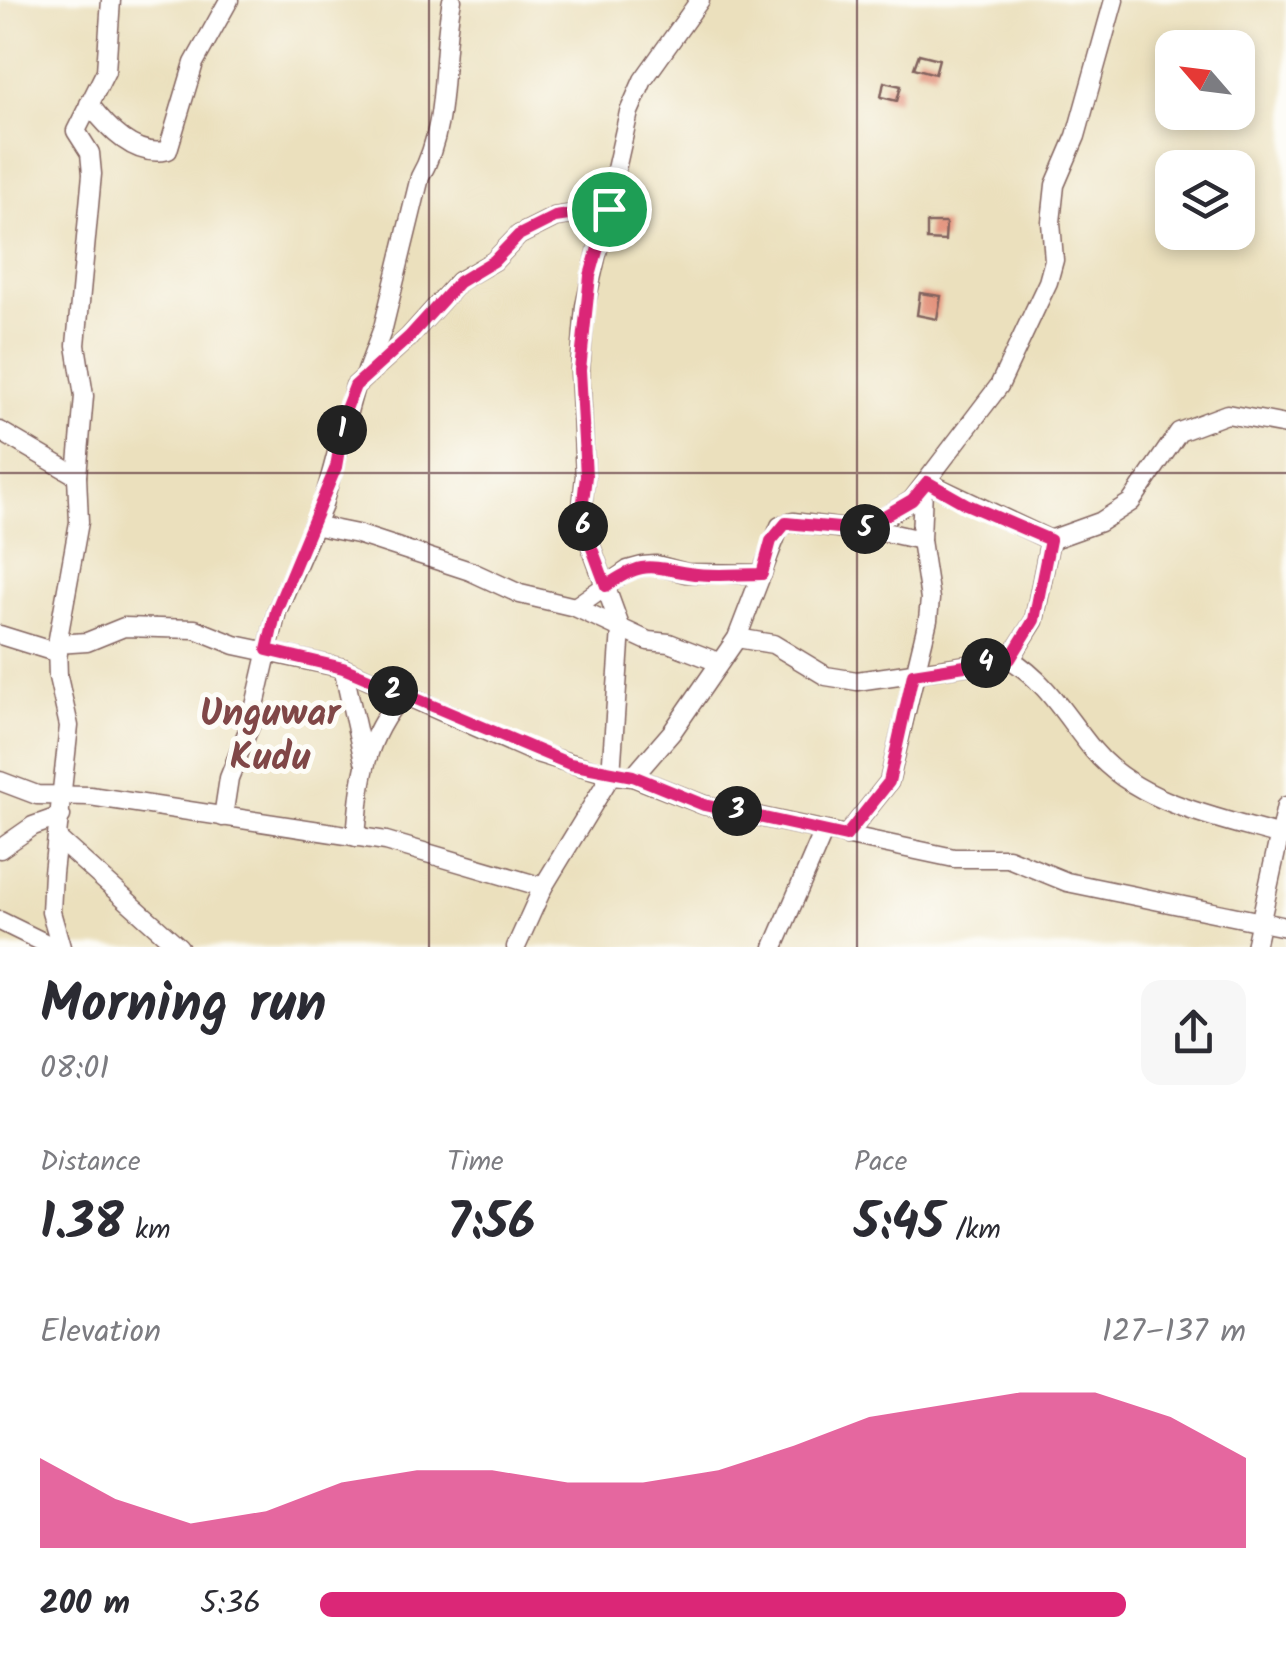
<!DOCTYPE html>
<html lang="en">
<head>
<meta charset="utf-8">
<style>
  :root { --surface:#fff; --page:#f7f7f7; --text:#2b2b33; --muted:#7c7c81; --accent:#db2777 }
  body { margin:0; font-family:Kalam,sans-serif; background:var(--page); color:var(--text); height:100vh; display:flex; flex-direction:column; font-size:38px; white-space:nowrap }
  * { box-sizing:border-box; margin:0 }
  p { font-size:32px; color:var(--muted) }
  .icon { flex:none; width:55px; height:55px; fill:none; stroke:currentColor; stroke-width:2; stroke-linecap:round; stroke-linejoin:round }
  .map { position:relative; height:947px; overflow:hidden }
  .details { display:flex; flex-direction:column; background:var(--surface); flex:1 }
  .details>* { flex:none }
  .needle { width:65px; rotate:298deg }
  .buttons { position:absolute; left:1155px; top:30px; display:grid; gap:20px }
  .buttons a { display:grid; place-items:center; width:100px; height:100px; border-radius:20px; background:var(--surface); box-shadow:0 5px 15px #0003; font-size:50px }
  .pin { position:absolute; display:grid; place-items:center; width:85px; height:85px; color:#fff; margin:-42px; border:5px solid #fff; border-radius:50%; box-shadow:0 2px 10px #0007 }
  .km { position:absolute; width:50px; height:50px; margin:-25px; border-radius:50%; background:#222; color:#fff; font-size:28px; line-height:50px; text-align:center }
  .round { display:grid; place-items:center; flex:none; width:105px; height:105px; border-radius:20px; background:var(--page) }
  .summary { display:flex; align-items:center; justify-content:space-between; height:170px; padding:0 40px }
  h1 { font-size:55px; font-weight:700; line-height:75px }
  .metrics { display:grid; grid-template-columns:repeat(3,1fr); gap:15px; height:170px; padding:10px 40px }
  .metrics div { display:grid; align-content:center }
  .metrics b { font-size:50px; font-weight:700 }
  .metrics small { font-size:28px; font-weight:400 }
  .metrics p { font-size:28px }
  .chart { height:280px; padding:20px 40px }
  .chart p { display:flex; justify-content:space-between }
  .chart svg { width:100%; height:180px; margin-top:10px; fill:var(--accent); opacity:.7 }
  ul { padding:0 40px; list-style:none; font-size:32px }
  li { display:grid; grid-template-columns:160px 120px 1fr; align-items:center; height:75px }
  li i { height:25px; border-radius:12px; background:var(--accent) }
  .map>svg:first-child { display:block }
  .building { fill:#e3927b }
  .lines { fill:none; stroke-linecap:round; stroke-linejoin:round }
  .minor-casing { stroke:#82635e; stroke-width:21 }
  .minor { stroke:#fff; stroke-width:18 }
  .route-casing { stroke:#fff; stroke-width:20 }
  .route { stroke:#db2777; stroke-width:12 }
  .grid { fill:none; stroke:#4a1f2b; stroke-width:2.5; stroke-opacity:0.55 }
  .labels { text-anchor:middle; stroke-width:10; stroke-linejoin:round; paint-order:stroke }
  .quarter-label { font-size:38px; font-weight:bold; fill:#804747; stroke:#fdfcf7 }
</style>
</head>
<body>
<div class="map">
<svg width="1286" height="947" viewBox="0 0 1286 947">
  <rect width="100%" height="100%" fill="#fdfcf7"/>
  <filter id="ink" filterUnits="userSpaceOnUse"><feTurbulence type="fractalNoise" baseFrequency=".01" numOctaves="2"/><feDisplacementMap in="SourceGraphic" scale="20" xChannelSelector="R" yChannelSelector="G"/><feConvolveMatrix kernelMatrix="1 2 1 2 8 2 1 2 1" color-interpolation-filters="sRGB"/></filter>
  <filter id="wash" filterUnits="userSpaceOnUse"><feTurbulence type="fractalNoise" baseFrequency=".0048" numOctaves="4" result="noise"/><feDisplacementMap in="SourceGraphic" scale="40" xChannelSelector="R" yChannelSelector="G"/><feGaussianBlur stdDeviation="2.25" result="paint"/><feColorMatrix in="noise" values="0 0 0 0 0 0 0 0 0 0 0 0 0 0 0 0 0 1.4 0 .05"/><feComposite in="paint" operator="in"/></filter>
  <g filter="url(#wash)">
    <rect width="100%" height="100%" fill="#ebe0bd"/>
    <g id="blocks">
      <g class="building">
        <path d="M919,54L939,59L935,74L914,68Z"/>
        <path d="M884,82L901,86L897,101L881,97Z"/>
        <path d="M927,223H946L945,241L927,240Z"/>
        <path d="M920,293L941,296L937,319L917,315Z"/>
      </g>
    </g>
  </g>
  <g filter="url(#ink)">
    <use href="#blocks" fill-opacity="0" stroke="#82635e" stroke-width="2.5"/>
    <g class="lines">
      <defs>
        <g id="minor">
          <path d="M89,104C107,127 135,159 168,150L194,63L229,0"/>
          <path d="M367,371L383,328L420,177C450,124 440,59 452,0"/>
          <path d="M0,431L77,476"/>
          <path d="M927,482L1050,540"/>
          <path d="M313,525L357,534L470,571L520,594L575,607L648,641L669,643L718,662"/>
          <path d="M867,528L921,540"/>
          <path d="M1050,540L1100,522L1131,502L1179,432L1227,414L1286,425"/>
          <path d="M575,607L628,570L643,566L656,565L686,573L762,574"/>
          <path d="M0,635L58,653"/>
          <path d="M737,638L773,644L826,676L857,681L1010,659C1048,683 1065,716 1093,750C1137,803 1218,818 1281,836"/>
          <path d="M57,644L87,642L124,627L195,629L235,645L343,668L533,752L611,775L633,777L704,805L954,858H1008L1067,882L1286,927"/>
          <path d="M1010,659L1034,621L1050,540"/>
          <path d="M343,668L364,761"/>
          <path d="M633,777L672,732L737,638L780,526L793,522L860,531L876,523L912,500L999,386L1048,282L1054,260L1051,222L1055,185L1076,136L1114,0"/>
          <path d="M0,781L37,795L90,796L386,841L543,887"/>
          <path d="M223,817L229,778L251,723L277,611L322,508L355,386L409,337L459,281L494,261L519,235L555,217L609,209"/>
          <path d="M846,836L889,782L928,620L930,599L921,540L923,487"/>
          <path d="M356,837C361,779 363,742 402,695"/>
          <path d="M57,838L179,947"/>
          <path d="M0,849L33,826L61,816"/>
          <path d="M0,921L53,947"/>
          <path d="M61,947L51,912L53,873L69,726L58,677L57,644L79,522L77,476L84,396L76,345L92,174L90,153L76,131L106,71L111,0"/>
          <path d="M516,947L543,887L611,775L621,629L581,519L585,476L580,370L585,306L629,112L643,80L700,0"/>
          <path d="M774,947L823,833"/>
          <path d="M1255,947L1286,806"/>
        </g>
      </defs>
      <use href="#minor" class="minor-casing"/>
      <use href="#minor" class="minor"/>
    </g>
  </g>
  <g class="lines" filter="url(#ink)">
    <defs>
      <path id="route" d="M609,209L590,276L580,370L586,476L581,519L606,586C642,561 648,566 688,573C712,577 738,574 762,574L771,541L786,523L860,530L912,500L927,482L966,504L1050,540L1034,620L1010,659L913,674L889,782L846,836L704,805L633,776L570,764L343,668L267,650L276,611L336,467L346,409L355,386L409,337L459,282L494,261L519,235L555,217Z"/>
    </defs>
    <use href="#route" class="route-casing"/>
    <use href="#route" class="route"/>
  </g>
  <path class="grid" d="M429,0V947M857,0V947M0,473H1286"/>
  <g class="labels">
    <g class="quarter-label">
      <text x="270" y="725">Unguwar<tspan x="270" dy="44">Kudu</tspan></text>
    </g>
  </g>
</svg>
<div class="buttons">
<a><svg class="needle" viewBox="-14 -14 28 28"><path d="M0-13l5 13h-10z" fill="#e53935"/><path d="M0 13l5-13h-10z" fill="#7c7c81"/></svg></a>
<a><svg class="icon" aria-label="layers" viewBox="0 0 24 24"><path d="M12 4l9 5-9 5-9-5zM3 14l9 5 9-5"/></svg></a>
</div>
<div class="pin" style="left:609px;top:209px;background:#1e9e55"><svg class="icon" aria-label="arrive" viewBox="0 0 24 24"><path d="M6 21V4h12l-3 4 3 4H6"/></svg></div>
<b class="km" style="left:342px;top:430px">1</b>
<b class="km" style="left:393px;top:691px">2</b>
<b class="km" style="left:737px;top:811px">3</b>
<b class="km" style="left:986px;top:663px">4</b>
<b class="km" style="left:865px;top:529px">5</b>
<b class="km" style="left:583px;top:526px">6</b>
</div>
<section class="details">
<div class="summary"><div><h1>Morning run</h1><p>08:01</p></div><a class="round"><svg class="icon" aria-label="share" viewBox="0 0 24 24"><path d="M12 15V3M7 8l5-5 5 5M5 13v7h14v-7"/></svg></a></div>
<div class="metrics">
<div><p>Distance</p><b>1.38<small> km</small></b></div>
<div><p>Time</p><b>7:56</b></div>
<div><p>Pace</p><b>5:45<small> /km</small></b></div>
</div>
<div class="chart"><p><span>Elevation</span>127–137 m</p>
<svg viewBox="0 0 160 44" preserveAspectRatio="none"><path d="M0 44V22L10 32L20 38L30 35L40 28L50 25L60 25L70 28L80 28L90 25L100 19L110 12L120 9L130 6L140 6L150 12L160 22V44z"/></svg>
</div>
<ul>
<li><b>200 m</b>5:36<i style="width:87%"></i></li>
</ul>
</section>
</body>
</html>
